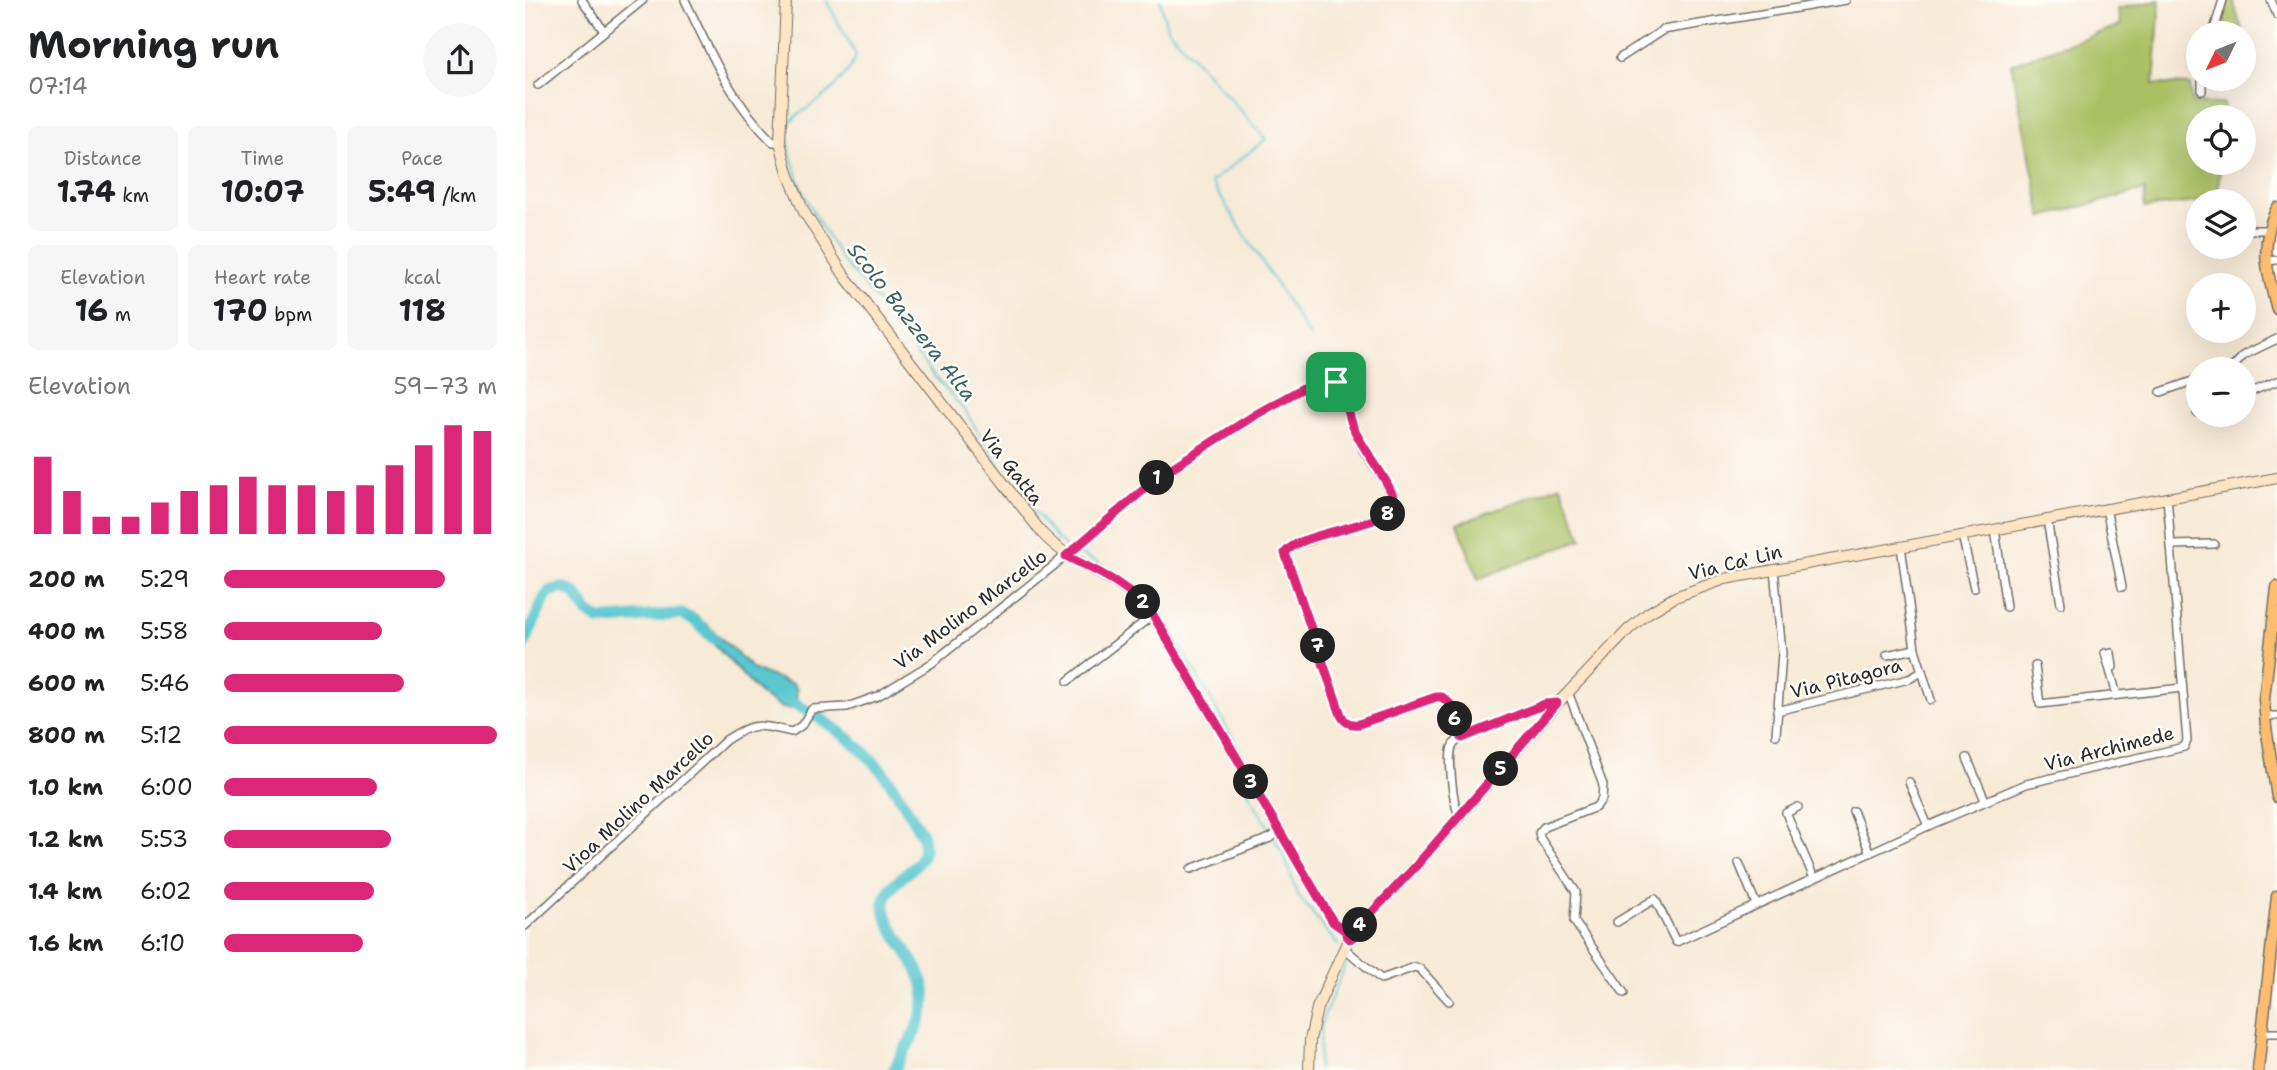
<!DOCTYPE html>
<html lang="en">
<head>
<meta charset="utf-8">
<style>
  :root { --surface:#fff; --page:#f6f6f6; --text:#202124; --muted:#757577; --accent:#db2777 }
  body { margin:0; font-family:"Shantell Sans",sans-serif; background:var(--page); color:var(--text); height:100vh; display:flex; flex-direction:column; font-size:26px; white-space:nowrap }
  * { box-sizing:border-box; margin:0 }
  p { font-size:23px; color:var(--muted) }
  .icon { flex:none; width:38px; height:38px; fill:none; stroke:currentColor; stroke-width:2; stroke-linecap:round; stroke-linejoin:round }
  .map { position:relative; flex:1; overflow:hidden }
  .panel { display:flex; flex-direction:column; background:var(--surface); width:525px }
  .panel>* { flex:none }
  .needle { width:46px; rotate:227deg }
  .buttons { position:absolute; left:1661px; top:21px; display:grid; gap:14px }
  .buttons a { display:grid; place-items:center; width:70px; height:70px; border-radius:50%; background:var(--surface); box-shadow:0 7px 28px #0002; font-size:35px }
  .pin { position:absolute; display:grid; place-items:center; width:60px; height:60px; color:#fff; margin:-30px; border-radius:14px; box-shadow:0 4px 10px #0006 }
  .km { position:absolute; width:35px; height:35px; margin:-18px; border-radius:50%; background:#222; color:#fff; font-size:19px; line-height:35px; text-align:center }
  .round { display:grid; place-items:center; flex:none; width:74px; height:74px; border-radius:37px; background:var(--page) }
  .overview { display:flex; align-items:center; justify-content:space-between; height:119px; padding:0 28px }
  h1 { font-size:38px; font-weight:700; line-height:52px }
  .metrics { display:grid; grid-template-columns:repeat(3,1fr); gap:10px; height:119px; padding:7px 28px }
  .metrics div { display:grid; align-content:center; border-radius:10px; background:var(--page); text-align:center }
  .metrics b { font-size:30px; font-weight:700 }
  .metrics small { font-size:19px; font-weight:400 }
  .metrics p { font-size:19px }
  .chart { height:196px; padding:14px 28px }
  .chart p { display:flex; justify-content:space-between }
  .chart svg { width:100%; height:126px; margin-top:7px; stroke:var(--accent); stroke-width:6 }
  ul { padding:0 28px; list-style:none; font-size:23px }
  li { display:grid; grid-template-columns:112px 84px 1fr; align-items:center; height:52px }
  li i { height:18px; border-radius:9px; background:var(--accent) }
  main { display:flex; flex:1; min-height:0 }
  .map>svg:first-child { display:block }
  .green { fill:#aac064; stroke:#6a7648; stroke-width:2 }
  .water { fill:#5ac7d1; stroke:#42797e; stroke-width:2 }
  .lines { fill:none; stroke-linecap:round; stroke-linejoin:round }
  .stream { stroke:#5ac7d1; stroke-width:2 }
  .river { stroke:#5ac7d1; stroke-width:12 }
  .street-casing { stroke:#726e67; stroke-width:10 }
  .secondary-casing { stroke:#726e67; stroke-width:12 }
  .primary-casing { stroke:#726e67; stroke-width:13 }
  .street { stroke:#fff; stroke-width:7 }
  .secondary { stroke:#fee5c5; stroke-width:10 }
  .primary { stroke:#fcbd6f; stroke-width:10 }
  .route-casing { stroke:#fff; stroke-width:14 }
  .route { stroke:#db2777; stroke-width:9 }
  .labels { text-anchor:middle; stroke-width:5; stroke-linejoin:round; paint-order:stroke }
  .street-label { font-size:19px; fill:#2b2b2b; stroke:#fdfcf7 }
  .water-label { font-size:21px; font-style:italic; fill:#3b6265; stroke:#fdfcf7 }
</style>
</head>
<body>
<main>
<section class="panel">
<div class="overview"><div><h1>Morning run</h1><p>07:14</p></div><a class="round"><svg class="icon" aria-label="share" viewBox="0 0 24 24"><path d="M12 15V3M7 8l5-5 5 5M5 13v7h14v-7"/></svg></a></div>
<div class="metrics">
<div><p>Distance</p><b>1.74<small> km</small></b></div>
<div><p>Time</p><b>10:07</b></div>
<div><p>Pace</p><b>5:49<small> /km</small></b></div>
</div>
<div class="metrics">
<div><p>Elevation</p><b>16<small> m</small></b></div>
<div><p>Heart rate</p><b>170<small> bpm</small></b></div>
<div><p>kcal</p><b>118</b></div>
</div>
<div class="chart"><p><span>Elevation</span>59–73 m</p>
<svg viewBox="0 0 160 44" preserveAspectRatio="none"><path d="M5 44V17M15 44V29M25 44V38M35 44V38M45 44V33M55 44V29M65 44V27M75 44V24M85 44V27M95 44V27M105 44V29M115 44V27M125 44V20M135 44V13M145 44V6M155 44V8"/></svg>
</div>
<ul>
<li><b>200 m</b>5:29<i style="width:81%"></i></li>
<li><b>400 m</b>5:58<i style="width:58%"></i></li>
<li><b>600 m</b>5:46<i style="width:66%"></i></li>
<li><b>800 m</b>5:12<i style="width:100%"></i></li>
<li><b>1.0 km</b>6:00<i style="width:56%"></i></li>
<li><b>1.2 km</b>5:53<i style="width:61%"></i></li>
<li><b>1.4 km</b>6:02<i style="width:55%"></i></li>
<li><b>1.6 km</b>6:10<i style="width:51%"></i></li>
</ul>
</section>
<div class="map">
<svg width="1752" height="1070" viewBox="0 0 1752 1070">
  <rect width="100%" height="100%" fill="#fdfcf7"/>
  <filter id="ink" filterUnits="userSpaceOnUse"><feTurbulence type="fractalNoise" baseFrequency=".0143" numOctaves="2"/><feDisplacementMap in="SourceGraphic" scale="14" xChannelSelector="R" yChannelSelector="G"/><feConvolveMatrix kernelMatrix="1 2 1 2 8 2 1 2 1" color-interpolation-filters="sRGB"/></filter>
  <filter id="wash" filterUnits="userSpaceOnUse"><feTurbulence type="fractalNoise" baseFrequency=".00686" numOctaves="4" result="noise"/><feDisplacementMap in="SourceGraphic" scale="28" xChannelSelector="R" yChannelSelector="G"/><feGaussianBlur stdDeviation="1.57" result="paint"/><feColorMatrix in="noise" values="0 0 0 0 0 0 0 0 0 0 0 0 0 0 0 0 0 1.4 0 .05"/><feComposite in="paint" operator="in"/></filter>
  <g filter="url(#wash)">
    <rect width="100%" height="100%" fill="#f7ead7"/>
    <g class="green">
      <path d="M1635,0L1629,84L1665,85L1667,103L1699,104L1698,117H1673V163H1695L1693,199L1619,208L1620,190L1517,217L1486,64L1596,25L1592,9Z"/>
      <path d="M1703,0H1708L1718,33H1693Z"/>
      <path d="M1036,485L1057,539L953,579L933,524Z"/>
    </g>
    <path class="water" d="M180,623L229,670L268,684L272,690L271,698L275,701L270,709L257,708L237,696L176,630Z"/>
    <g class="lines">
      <g class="stream">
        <path d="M301,0L331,55C327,69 309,89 297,98C285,107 270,114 262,126L265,154L278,192L296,226L320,264L357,306L404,370L441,412L477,471L532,539L543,549"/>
        <path d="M635,0L642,28L741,139L686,182L785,337"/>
        <path d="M551,553C585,567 617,584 638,616L725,768"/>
        <path d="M718,783L747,834"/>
        <path d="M750,839L759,855L772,894L813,945"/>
        <path d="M793,1070L796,1023L821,963V954"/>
      </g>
      <g class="river">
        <path d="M0,642L19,599L25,591L39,588L50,593L63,612L75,620L155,614L169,620L188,638"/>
        <path d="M260,699C296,717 330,739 356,770C370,787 386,815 397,835C400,844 400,851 395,860C386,872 364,884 360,900C353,926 402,965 400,997C399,1025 380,1046 369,1070"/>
      </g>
    </g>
  </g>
  <g filter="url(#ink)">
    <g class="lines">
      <defs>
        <g id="street">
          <path d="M57,0L79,31"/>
          <path d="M160,0C184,50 207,103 248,142H255"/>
          <path d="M1746,0L1752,15"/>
          <path d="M1688,33L1698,0"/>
          <path d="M1095,58L1138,30L1321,0"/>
          <path d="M1677,79V91"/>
          <path d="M13,85L118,0"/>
          <path d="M1718,230H1743"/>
          <path d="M1741,261L1752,260"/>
          <path d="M1702,369L1707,368L1719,355L1752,339"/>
          <path d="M1636,392L1673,379"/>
          <path d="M1718,395L1752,381"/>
          <path d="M1672,413H1673"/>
          <path d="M1581,508L1597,587"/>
          <path d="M1522,519L1536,604"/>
          <path d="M1470,529L1481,607"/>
          <path d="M1437,535L1449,588"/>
          <path d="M1647,545L1689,544"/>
          <path d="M1376,546L1390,649L1406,700"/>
          <path d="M541,556L637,474L730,415L790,381L805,378L813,385L838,450L860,482L871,506L865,513L768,546L760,553L815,715L823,724H834L910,697H917L925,704L937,738"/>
          <path d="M1249,569L1257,653L1251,735"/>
          <path d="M1580,653L1592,695"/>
          <path d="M1586,653L1588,667"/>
          <path d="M1362,655L1390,649"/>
          <path d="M1510,666L1515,704L1657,688"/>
          <path d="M543,681L628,615"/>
          <path d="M1040,695L1045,697L1078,785L1077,799L1071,807L1019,827L1014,833L1015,838L1051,892L1049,921L1099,993"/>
          <path d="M1252,711L1384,679L1397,672"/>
          <path d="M1740,716H1752"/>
          <path d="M1442,758L1460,800"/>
          <path d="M1384,782L1403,826"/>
          <path d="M1273,807L1261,813L1289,878"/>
          <path d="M1328,811L1345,853"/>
          <path d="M935,816C928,807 922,754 928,745C930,742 934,740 937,738L1020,704L1033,703"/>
          <path d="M1214,863L1231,904"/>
          <path d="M666,869L745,838L755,832"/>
          <path d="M1092,922L1130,899L1151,942L1403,826L1501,784L1659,747L1662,741L1642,497"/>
          <path d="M0,926L201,740C230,721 234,725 267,732L277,725L287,709L322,707L353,696L407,663L531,564L540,555"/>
          <path d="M819,948L856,979L890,967L895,969L924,1001"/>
          <path d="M1737,1033H1752"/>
        </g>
        <g id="secondary">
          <path d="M261,0L255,142L263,173L279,212L319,275L517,533C550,569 597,576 628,615L808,922L821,931V935L824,938L829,937L830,930L891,866L1033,703L1104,629L1123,613L1150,597L1200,579L1752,478"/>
          <path d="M784,1070L785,1040L792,1008L824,938"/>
        </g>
        <g id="primary">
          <path d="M1752,208C1734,242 1742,274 1752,309"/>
          <path d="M1752,587L1739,699L1741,727L1752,797"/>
          <path d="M1733,1070L1752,896"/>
        </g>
      </defs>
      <use href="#street" class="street-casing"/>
      <use href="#secondary" class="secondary-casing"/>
      <use href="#primary" class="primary-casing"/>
      <use href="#street" class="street"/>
      <use href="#secondary" class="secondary"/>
      <use href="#primary" class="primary"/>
    </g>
  </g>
  <g class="lines" filter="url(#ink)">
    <defs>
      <path id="route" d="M803,377C820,385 822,413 829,429C840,454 866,481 871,506C856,528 776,531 760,553L816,715C820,723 825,725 834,724L911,697H917L925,704L937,738L1020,704L1032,703L891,866L830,930V936L825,939L821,935V931L808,922L628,615C605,585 573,572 541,556L637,474L730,415L796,378Z"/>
    </defs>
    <use href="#route" class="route-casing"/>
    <use href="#route" class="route"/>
  </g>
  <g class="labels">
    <g class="street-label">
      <text transform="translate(487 467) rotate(52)" y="7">Via Gatta</text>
      <text transform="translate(1210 562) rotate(-14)" y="7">Via Ca' Lin</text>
      <text transform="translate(445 609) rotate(-37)" y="7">Via Molino Marcello</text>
      <text transform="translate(1321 678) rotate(-14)" y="7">Via Pitagora</text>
      <text transform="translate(1584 748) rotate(-14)" y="7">Via Archimede</text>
      <text transform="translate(113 802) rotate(-43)" y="7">Vioa Molino Marcello</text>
    </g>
    <g class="water-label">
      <text transform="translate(387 322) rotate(52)" y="7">Scolo Bazzera Alta</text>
    </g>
  </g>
</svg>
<div class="buttons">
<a><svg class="needle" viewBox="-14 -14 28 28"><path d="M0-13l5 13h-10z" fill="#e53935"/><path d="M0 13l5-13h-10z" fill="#757577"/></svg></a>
<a><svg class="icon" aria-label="locate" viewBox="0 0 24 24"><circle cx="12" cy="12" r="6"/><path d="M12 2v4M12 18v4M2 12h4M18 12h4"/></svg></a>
<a><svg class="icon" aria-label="layers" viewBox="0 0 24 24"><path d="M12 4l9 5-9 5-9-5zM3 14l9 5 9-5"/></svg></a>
<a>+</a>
<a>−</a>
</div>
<div class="pin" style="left:811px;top:382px;background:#1e9e55"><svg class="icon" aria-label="arrive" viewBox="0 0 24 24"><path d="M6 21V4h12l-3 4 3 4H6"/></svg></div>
<b class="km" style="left:632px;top:478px">1</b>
<b class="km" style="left:618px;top:602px">2</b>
<b class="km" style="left:726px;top:782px">3</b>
<b class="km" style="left:835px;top:925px">4</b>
<b class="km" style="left:976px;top:769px">5</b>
<b class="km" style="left:930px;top:719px">6</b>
<b class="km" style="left:793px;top:646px">7</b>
<b class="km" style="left:863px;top:514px">8</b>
</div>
</main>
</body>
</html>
